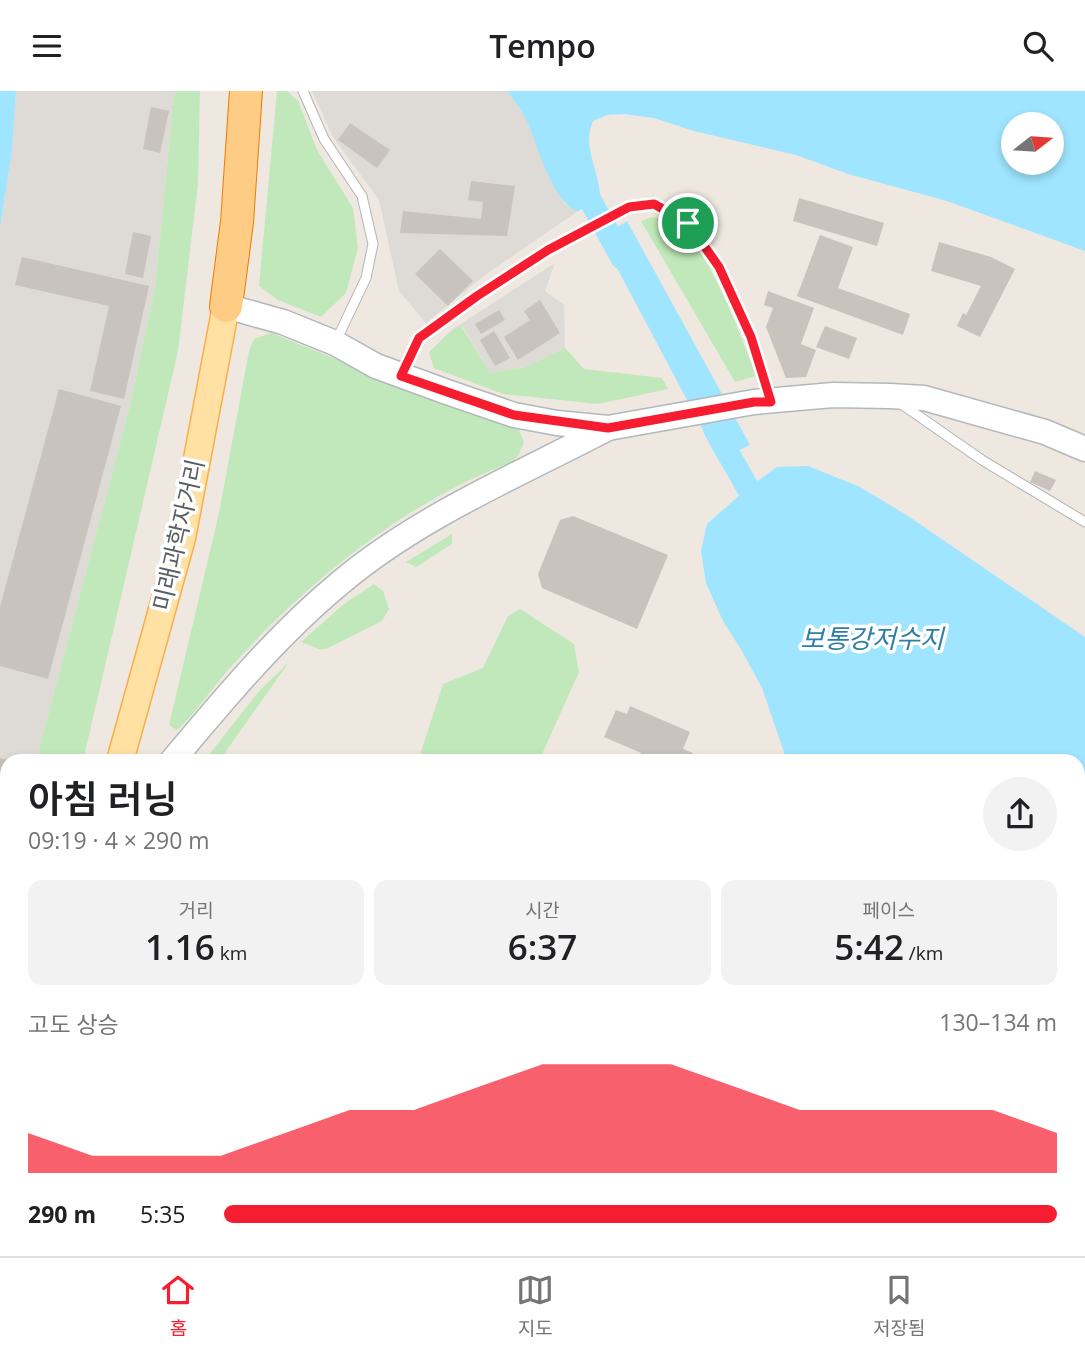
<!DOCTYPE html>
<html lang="ko">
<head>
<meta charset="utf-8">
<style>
  :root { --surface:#fff; --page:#f2f2f2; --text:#202124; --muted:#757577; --line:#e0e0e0; --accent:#f61d30 }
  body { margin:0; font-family:"Open Sans","Noto Sans KR",sans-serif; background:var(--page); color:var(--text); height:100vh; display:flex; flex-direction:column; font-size:26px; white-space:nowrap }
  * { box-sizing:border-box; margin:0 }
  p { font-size:23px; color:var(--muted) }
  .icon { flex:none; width:38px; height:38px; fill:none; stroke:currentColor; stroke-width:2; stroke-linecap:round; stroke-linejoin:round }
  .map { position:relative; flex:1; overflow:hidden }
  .sheet { position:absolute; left:0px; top:663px; width:1085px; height:502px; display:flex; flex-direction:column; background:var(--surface); border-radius:21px 21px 0 0; box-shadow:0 4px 10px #0003 }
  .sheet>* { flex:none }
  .needle { width:46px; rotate:73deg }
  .controls { position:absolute; left:1001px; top:21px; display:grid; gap:14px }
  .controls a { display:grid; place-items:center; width:63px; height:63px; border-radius:50%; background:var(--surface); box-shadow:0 4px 10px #0003; font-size:35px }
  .pin { position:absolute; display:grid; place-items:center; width:60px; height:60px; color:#fff; margin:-30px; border:4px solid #fff; border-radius:50%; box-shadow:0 2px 7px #0007 }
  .round { display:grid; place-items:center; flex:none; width:74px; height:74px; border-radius:37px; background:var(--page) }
  .summary { display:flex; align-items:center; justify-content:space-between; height:119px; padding:0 28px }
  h1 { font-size:38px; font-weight:600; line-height:52px }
  .stats { display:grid; grid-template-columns:repeat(3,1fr); gap:10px; height:119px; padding:7px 28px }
  .stats div { display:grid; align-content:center; border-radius:14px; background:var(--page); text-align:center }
  .stats b { font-size:35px; font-weight:600 }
  .stats small { font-size:19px; font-weight:400 }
  .stats p { font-size:19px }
  .chart { height:196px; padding:14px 28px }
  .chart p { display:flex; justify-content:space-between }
  .chart svg { width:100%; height:126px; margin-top:7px; fill:var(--accent); opacity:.7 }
  ul { padding:0 28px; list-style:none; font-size:23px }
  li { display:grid; grid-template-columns:112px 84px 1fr; align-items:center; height:52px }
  li i { height:18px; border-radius:9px; background:var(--accent) }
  header { display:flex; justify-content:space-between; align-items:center; height:91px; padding:0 28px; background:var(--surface); font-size:32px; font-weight:600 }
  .tabs { display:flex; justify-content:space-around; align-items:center; height:98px; border-top:2px solid var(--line); background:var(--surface); font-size:19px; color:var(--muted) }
  .tabs a { display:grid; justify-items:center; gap:4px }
  .tabs .selected { color:var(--accent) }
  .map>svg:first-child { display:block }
  .industrial { fill:#dedad5 }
  .green { fill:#c1e8ba }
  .water { fill:#9fe5ff; fill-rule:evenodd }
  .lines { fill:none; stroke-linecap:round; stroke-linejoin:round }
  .canal { stroke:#9fe5ff; stroke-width:23 }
  .building { fill:#c8c3bd }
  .lane-casing { stroke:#b1b5b9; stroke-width:11 }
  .secondary-casing { stroke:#b2b8bc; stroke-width:27 }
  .primary-casing { stroke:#fcad4a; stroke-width:29 }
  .highway-casing { stroke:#ee7c00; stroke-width:34 }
  .lane { stroke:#fff; stroke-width:9 }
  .secondary { stroke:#fff; stroke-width:24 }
  .primary { stroke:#ffe1a4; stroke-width:26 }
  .highway { stroke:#ffcc86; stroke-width:32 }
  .route-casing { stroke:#fff; stroke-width:14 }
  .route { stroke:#f61d30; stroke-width:9 }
  .labels { text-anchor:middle; stroke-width:7; stroke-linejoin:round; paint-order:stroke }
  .street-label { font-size:24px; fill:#595f63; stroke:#fff }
  .water-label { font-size:26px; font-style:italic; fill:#307da6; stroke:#fff }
</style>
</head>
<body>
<header><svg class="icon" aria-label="menu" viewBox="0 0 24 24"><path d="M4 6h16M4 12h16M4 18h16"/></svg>Tempo<svg class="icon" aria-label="search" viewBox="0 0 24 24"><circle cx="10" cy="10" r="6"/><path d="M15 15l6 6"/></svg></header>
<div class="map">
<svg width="1085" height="1165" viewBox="0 0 1085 1165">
  <rect width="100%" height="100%" fill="#eee8e0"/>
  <g class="industrial">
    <path d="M16,0H178L174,6L155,197L129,319L36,670H7V779L0,805V137L12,59Z"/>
    <path d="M312,0H507L527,29L553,93L564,112L578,120L485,184L426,232L399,200L379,109L333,46Z"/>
    <path d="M555,172L545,200L564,214L565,257L525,276L490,282L463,236L453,238Z"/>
  </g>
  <g class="green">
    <path d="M178,0H200L198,93L178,260L83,670H36L129,319L155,197L174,5Z"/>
    <path d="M277,0H287L298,10L317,59L353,117L358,157L346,202L321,226L278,209L259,195Z"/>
    <path d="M652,126C661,127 670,129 678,135C709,158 742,247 756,285L735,291L641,130Z"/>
    <path d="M462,236L490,282L525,276L565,257L584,278L662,287L668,298L598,313L503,303L434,277L429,261L453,238Z"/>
    <path d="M271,242L399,293L512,334L518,337L524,351L518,365L511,371C402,413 306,492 229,578C211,598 197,621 177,639L169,634L219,422L249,260L254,248Z"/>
    <path d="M452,443V453L416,476L406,471Z"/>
    <path d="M374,493L383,500L389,518L382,530L326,558H319L301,551L344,513Z"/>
    <path d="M520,518L574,553L579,581L539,670H418L443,593L483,577L508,525Z"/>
    <path d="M289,571L219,670H204L260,599Z"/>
    <path d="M7,779V964L0,989V805Z"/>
  </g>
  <g class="water">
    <path d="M0,0H16L12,59L0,137Z"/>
    <path d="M507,0H1085V160L947,110L848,83L796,64L694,40L654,27L625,23L607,24L593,30C581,57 601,82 600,108L578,120C554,114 537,54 528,32C523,21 514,10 507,0ZM1052,33V72H1013V33Z"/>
    <path d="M627,130L750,354L719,369L601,147Z"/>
    <path d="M808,375L860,396L908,425L1085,546V1165H769L770,1158H1078V670H787L762,597L742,560L723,530L706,492L701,460L707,433L749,396L777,376Z"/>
  </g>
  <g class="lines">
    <g class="canal">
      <path d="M578,87L622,167"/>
      <path d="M715,339C730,367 747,393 761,422"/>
    </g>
  </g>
  <g class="building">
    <path d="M151,16L169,20L160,62L143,58Z"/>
    <path d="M350,32L390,59L377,77L338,49Z"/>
    <path d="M471,90L515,95L507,145L400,142L403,120L481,128L483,111L468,109Z"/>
    <path d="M799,107L884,132L877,155L793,130Z"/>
    <path d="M133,141L151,145L143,187L125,183Z"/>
    <path d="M820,144L853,156L838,197L910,223L903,244L797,205Z"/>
    <path d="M939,151L991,166L1015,178L980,246L957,235L963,222L966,224L981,195L931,180Z"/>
    <path d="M440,158L473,190L448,215L415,183Z"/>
    <path d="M22,166L149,195L124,308L90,300L109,215L15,194Z"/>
    <path d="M768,200L814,217L801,253L816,259L806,286L786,287L766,236L773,217L764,214Z"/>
    <path d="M540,209L560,242L518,269L504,246L530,229L524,220Z"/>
    <path d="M499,219L505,229L481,243L475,233Z"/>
    <path d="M825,235L857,247L849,268L816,256Z"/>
    <path d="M494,240L510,267L495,275L480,249Z"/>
    <path d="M59,298L121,315L48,588L0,575V516Z"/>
    <path d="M1035,380L1056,389L1050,400L1030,391Z"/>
    <path d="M573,425L668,464L637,538L542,497L538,483L560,429Z"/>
    <path d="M630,615L690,641L683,658L693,662L689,670H663L650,665L648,670H638L641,662L604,646L616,619L627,623Z"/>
    <path d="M0,667L7,669L5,761L0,759Z"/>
    <path d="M236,1158H287L301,1165H233Z"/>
    <path d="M373,1158H453L450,1165H370Z"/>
    <path d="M548,1158H580L597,1165H546Z"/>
    <path d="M690,1158H719L716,1165H687Z"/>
  </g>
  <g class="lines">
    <defs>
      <g id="lane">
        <path d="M303,0L324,48L362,105L373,153L366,187L336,250"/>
        <path d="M402,284L419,247L477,205L548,159L629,116L655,113L688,132L719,176L751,246L769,306"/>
        <path d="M900,312L982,369L1085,431"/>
        <path d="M0,1076L7,1081"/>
      </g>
      <g id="secondary">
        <path d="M226,215L283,231L335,252L376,275L447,301L514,324L557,332L608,337L754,311L833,304L890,305L924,307L1045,341L1085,358"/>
        <path d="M172,670C224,608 277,544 340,492C418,426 518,384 608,337"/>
      </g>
      <g id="primary">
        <path d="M120,670L182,447L226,215"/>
        <path d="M0,1132L7,1104"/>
      </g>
      <path id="highway" d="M226,215L237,131L246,0"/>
    </defs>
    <use href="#lane" class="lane-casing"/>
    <use href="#secondary" class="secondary-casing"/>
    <use href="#primary" class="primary-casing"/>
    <use href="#highway" class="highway-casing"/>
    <use href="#lane" class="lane"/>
    <use href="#secondary" class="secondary"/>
    <use href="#primary" class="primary"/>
    <use href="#highway" class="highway"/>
  </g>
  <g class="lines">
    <defs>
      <path id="route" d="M654,113L688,132L719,176L751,246L771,311H754L608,337L514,324L401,285L419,247L477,205L548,159L629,116Z"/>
    </defs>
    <use href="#route" class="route-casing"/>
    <use href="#route" class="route"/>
  </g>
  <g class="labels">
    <g class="street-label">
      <text transform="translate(179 444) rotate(-77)" y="8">미래과학자거리</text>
    </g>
    <g class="water-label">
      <text x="872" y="557">보통강저수지</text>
    </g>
  </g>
</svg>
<div class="controls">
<a><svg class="needle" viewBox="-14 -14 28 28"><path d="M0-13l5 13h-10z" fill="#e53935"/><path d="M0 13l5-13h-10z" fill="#757577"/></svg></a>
</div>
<div class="pin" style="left:688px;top:132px;background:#1e9e55"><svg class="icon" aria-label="arrive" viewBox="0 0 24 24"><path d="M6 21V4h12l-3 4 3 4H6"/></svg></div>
<section class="sheet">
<div class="summary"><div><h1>아침 러닝</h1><p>09:19 · 4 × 290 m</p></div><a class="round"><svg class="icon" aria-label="share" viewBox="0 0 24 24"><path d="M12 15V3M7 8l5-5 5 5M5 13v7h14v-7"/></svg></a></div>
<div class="stats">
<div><p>거리</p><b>1.16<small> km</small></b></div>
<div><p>시간</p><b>6:37</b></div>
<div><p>페이스</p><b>5:42<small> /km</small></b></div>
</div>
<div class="chart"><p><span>고도 상승</span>130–134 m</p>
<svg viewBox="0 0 160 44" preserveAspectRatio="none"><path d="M0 44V30L10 38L20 38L30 38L40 30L50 22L60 22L70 14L80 6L90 6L100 6L110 14L120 22L130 22L140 22L150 22L160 30V44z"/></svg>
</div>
<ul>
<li><b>290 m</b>5:35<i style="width:100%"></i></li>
</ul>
</section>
</div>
<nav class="tabs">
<a class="selected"><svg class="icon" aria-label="home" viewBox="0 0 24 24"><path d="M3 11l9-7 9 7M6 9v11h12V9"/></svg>홈</a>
<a><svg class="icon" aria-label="map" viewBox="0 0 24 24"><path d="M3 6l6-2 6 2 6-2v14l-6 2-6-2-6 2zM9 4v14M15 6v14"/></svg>지도</a>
<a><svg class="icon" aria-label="saved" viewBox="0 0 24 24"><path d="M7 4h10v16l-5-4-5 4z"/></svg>저장됨</a>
</nav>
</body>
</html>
